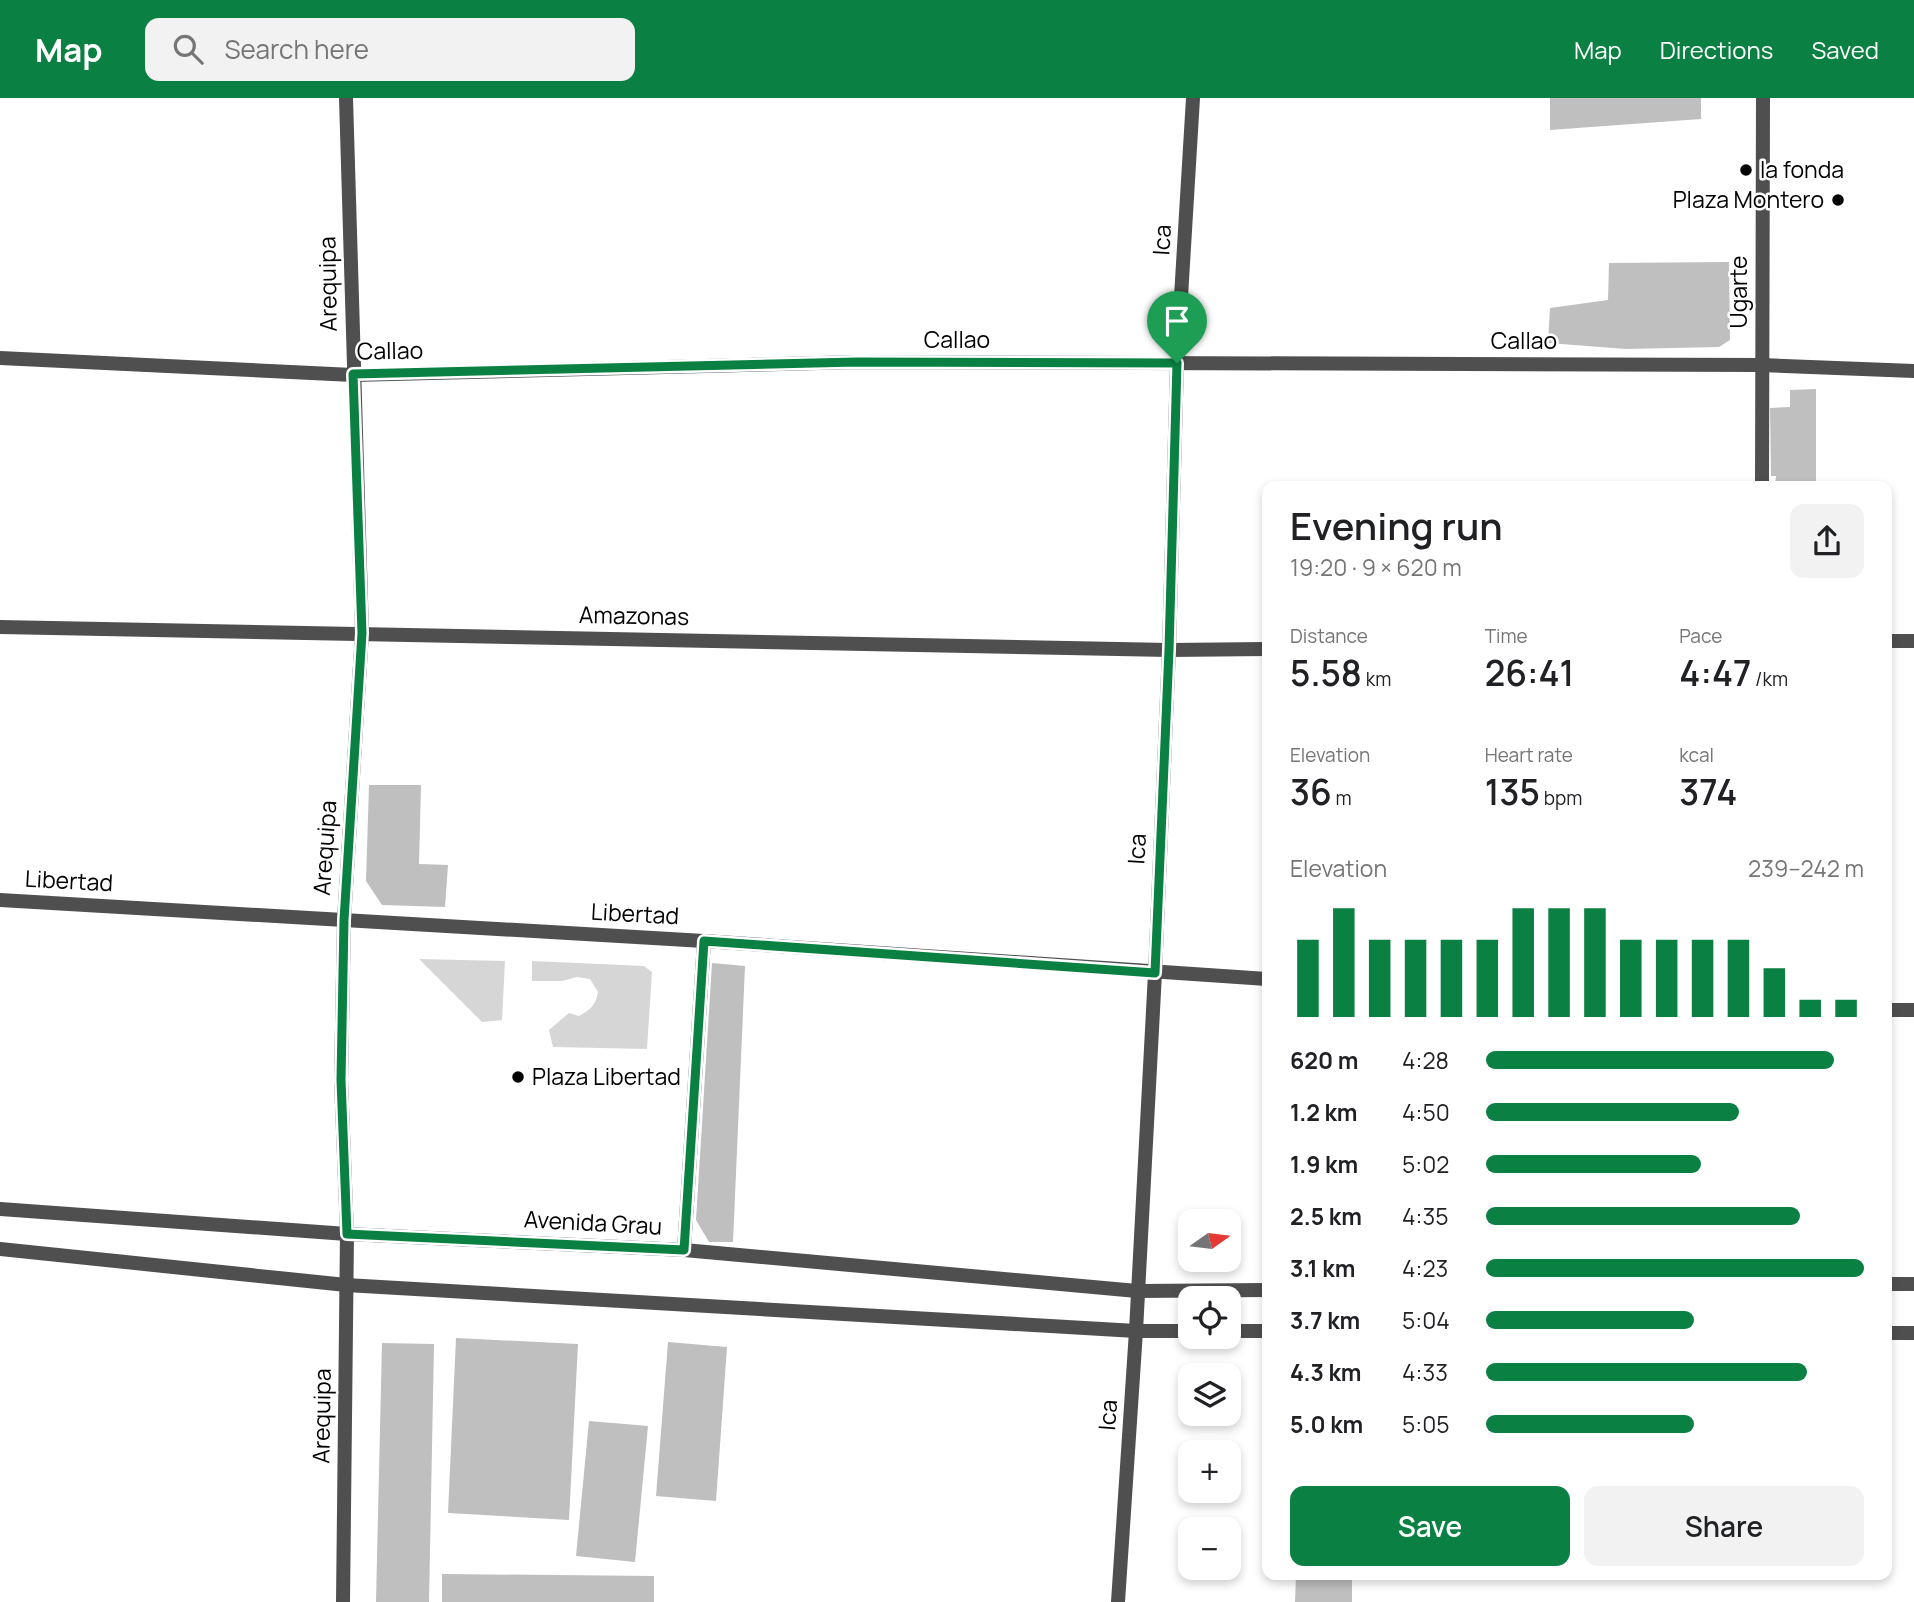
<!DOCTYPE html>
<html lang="en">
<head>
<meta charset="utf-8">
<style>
  :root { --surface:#fff; --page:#f2f2f2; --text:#202124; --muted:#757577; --accent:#0b8043 }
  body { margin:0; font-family:Manrope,sans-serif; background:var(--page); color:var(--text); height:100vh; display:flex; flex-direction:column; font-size:26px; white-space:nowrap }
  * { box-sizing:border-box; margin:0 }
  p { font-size:23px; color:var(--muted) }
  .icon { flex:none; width:38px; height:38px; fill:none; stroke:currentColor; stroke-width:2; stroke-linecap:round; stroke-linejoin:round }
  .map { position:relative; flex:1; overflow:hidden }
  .details { position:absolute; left:1262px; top:383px; width:630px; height:1099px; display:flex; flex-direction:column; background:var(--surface); border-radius:14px; box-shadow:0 4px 10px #0003 }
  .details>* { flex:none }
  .needle { width:46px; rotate:76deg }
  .controls { position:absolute; left:1178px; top:1111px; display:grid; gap:14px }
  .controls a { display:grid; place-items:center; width:63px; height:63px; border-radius:14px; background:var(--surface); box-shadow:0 4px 10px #0003; font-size:35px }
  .pin { position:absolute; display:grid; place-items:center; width:60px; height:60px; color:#fff; margin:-72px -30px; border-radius:50% 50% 50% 0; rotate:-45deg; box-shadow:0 0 7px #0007 }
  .pin .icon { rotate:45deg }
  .round { display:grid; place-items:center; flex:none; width:74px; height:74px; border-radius:14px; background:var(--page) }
  .summary { display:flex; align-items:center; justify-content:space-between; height:119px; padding:0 28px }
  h1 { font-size:38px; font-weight:600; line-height:52px }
  .stats { display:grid; grid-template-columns:repeat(3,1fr); gap:10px; height:119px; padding:7px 28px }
  .stats div { display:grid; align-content:center }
  .stats b { font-size:35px; font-weight:600 }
  .stats small { font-size:19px; font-weight:400 }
  .stats p { font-size:19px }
  .chart { height:196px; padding:14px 28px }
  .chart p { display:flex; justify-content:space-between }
  .chart svg { width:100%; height:126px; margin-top:7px; stroke:var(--accent); stroke-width:6 }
  .action { display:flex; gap:14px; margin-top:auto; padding:14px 28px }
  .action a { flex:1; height:80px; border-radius:14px; background:var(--accent); color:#fff; font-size:28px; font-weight:600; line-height:80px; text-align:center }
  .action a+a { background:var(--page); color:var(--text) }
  ul { padding:0 28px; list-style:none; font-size:23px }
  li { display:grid; grid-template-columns:112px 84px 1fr; align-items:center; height:52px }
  li i { height:18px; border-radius:9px; background:var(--accent) }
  header { display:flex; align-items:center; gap:42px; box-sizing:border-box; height:98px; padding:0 35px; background:var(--accent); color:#fff }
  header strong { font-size:33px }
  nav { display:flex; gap:38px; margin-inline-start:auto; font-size:24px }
  .search { width:490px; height:63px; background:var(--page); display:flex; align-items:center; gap:18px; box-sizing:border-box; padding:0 24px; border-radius:14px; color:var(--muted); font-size:26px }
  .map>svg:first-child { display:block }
  .green { fill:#d6d6d6 }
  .building { fill:#bfbfbf }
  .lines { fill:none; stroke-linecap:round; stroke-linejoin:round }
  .minor { stroke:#4f4f4f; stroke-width:14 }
  .tertiary { stroke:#4f4f4f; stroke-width:14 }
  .route-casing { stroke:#fff; stroke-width:14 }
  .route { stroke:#0b8043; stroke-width:9 }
  .poi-dot { fill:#000; stroke:#fff; stroke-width:2.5 }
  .labels { text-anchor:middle; stroke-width:5; stroke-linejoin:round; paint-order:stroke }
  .poi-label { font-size:23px; fill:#000; stroke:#fff; text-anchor:start }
  .street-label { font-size:23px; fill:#000; stroke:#fff }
</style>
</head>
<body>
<header>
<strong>Map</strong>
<div class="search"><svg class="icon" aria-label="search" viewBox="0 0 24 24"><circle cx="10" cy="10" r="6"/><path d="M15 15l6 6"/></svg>Search here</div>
<nav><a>Map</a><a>Directions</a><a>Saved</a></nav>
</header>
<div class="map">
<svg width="1914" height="1504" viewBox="0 0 1914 1504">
  <rect width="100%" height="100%" fill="#fff"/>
  <g class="green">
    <path d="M419,861L505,863L502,922L482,924Z"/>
    <path d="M532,863L644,868L652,874L647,951L553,949L549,932L569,915L579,918C590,912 596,907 598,894L590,881L577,879L562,883H532Z"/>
  </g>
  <g class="building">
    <path d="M1550,0H1701V21L1550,32Z"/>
    <path d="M1729,164L1730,242L1719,249L1626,251L1548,245L1550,210L1608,202L1609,165Z"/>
    <path d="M1816,291V388H1775L1776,378H1771L1770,310L1790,309V292Z"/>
    <path d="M369,687H421L419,766L448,767L445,809L382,807L366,783Z"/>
    <path d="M712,865L745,868L733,1144H709L696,1122Z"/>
    <path d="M456,1240L578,1246L569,1422L448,1415Z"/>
    <path d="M668,1244L727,1249L716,1403L656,1398Z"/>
    <path d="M382,1245L434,1246L429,1504H376Z"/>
    <path d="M589,1323L648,1328L635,1464L576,1458Z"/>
    <path d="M442,1476L654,1478V1504H442Z"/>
    <path d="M1296,1477H1352V1504H1295Z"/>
  </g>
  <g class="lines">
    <g class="minor">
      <path d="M0,260L353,277L857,264L1762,267L1914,273"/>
      <path d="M1762,388L1763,0"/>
      <path d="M0,529L1169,552L1267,551"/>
      <path d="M1886,543H1914"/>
      <path d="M0,802L704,843L1267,881"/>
      <path d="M1886,912H1914"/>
      <path d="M684,1152L704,843"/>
      <path d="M343,1504L347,1136L341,982L344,822L362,535L346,0"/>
      <path d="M1118,1504L1136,1233L1155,875L1169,552L1177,265L1193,0"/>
    </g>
    <g class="tertiary">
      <path d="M0,1111L347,1136L684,1152L1137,1193L1267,1192"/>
      <path d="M0,1151L346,1187L1136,1233H1190"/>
      <path d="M1886,1186H1914"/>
      <path d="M1228,1233H1267"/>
      <path d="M1886,1235H1914"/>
    </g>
  </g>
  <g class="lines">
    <defs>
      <path id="route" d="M857,264L1177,265L1169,552L1155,875L704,843L684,1152L347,1136L341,982L344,822L362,535L353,276Z"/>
    </defs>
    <use href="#route" class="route-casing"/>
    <use href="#route" class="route"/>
  </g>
  <g class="poi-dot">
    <circle cx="1746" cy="72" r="7"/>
    <circle cx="1838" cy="102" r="7"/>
    <circle cx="518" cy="979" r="7"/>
  </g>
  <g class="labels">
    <g class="poi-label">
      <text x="1760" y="80">la fonda</text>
      <text x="1824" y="110" text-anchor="end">Plaza Montero</text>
      <text x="532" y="987">Plaza Libertad</text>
    </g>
    <g class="street-label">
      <text transform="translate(1162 142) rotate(-87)" y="8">Ica</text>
      <text transform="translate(328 186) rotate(-91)" y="8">Arequipa</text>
      <text transform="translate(1739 194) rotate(-90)" y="8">Ugarte</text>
      <text x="957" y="250">Callao</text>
      <text x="1524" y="251">Callao</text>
      <text transform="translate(390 253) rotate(-1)" y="8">Callao</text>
      <text transform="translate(634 518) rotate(1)" y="8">Amazonas</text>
      <text transform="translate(325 750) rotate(-86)" y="8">Arequipa</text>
      <text transform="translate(1137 751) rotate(-87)" y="8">Ica</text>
      <text transform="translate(69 783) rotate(3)" y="8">Libertad</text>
      <text transform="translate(635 816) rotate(3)" y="8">Libertad</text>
      <text transform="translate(593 1125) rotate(3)" y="8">Avenida Grau</text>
      <text transform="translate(1108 1317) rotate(-86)" y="8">Ica</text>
      <text transform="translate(322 1318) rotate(-89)" y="8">Arequipa</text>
    </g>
  </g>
</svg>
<div class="controls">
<a><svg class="needle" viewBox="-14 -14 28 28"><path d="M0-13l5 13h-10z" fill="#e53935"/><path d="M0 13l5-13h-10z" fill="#757577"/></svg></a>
<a><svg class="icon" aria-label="locate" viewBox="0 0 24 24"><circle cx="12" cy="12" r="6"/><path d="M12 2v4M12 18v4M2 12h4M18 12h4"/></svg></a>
<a><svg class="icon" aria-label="layers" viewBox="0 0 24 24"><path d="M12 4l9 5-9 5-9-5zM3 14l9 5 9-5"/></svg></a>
<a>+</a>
<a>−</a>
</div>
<div class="pin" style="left:1177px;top:265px;background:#1e9e55"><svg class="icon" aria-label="arrive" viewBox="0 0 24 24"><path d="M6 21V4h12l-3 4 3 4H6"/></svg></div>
<section class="details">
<div class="summary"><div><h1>Evening run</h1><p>19:20 · 9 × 620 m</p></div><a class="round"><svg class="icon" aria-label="share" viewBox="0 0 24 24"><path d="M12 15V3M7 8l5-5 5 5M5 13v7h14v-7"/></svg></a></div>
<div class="stats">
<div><p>Distance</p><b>5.58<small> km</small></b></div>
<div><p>Time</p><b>26:41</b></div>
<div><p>Pace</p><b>4:47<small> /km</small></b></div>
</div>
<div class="stats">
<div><p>Elevation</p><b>36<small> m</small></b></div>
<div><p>Heart rate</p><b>135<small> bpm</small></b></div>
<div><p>kcal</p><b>374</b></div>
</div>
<div class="chart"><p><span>Elevation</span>239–242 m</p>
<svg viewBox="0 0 160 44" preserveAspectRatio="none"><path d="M5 44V17M15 44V6M25 44V17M35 44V17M45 44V17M55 44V17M65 44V6M75 44V6M85 44V6M95 44V17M105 44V17M115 44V17M125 44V17M135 44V27M145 44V38M155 44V38"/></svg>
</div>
<ul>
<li><b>620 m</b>4:28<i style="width:92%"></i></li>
<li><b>1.2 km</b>4:50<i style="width:67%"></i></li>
<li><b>1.9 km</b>5:02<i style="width:57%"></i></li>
<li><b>2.5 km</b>4:35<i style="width:83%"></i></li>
<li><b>3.1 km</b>4:23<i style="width:100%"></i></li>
<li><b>3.7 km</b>5:04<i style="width:55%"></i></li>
<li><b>4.3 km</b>4:33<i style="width:85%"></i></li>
<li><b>5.0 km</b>5:05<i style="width:55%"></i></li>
</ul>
<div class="action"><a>Save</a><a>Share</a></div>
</section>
</div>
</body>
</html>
